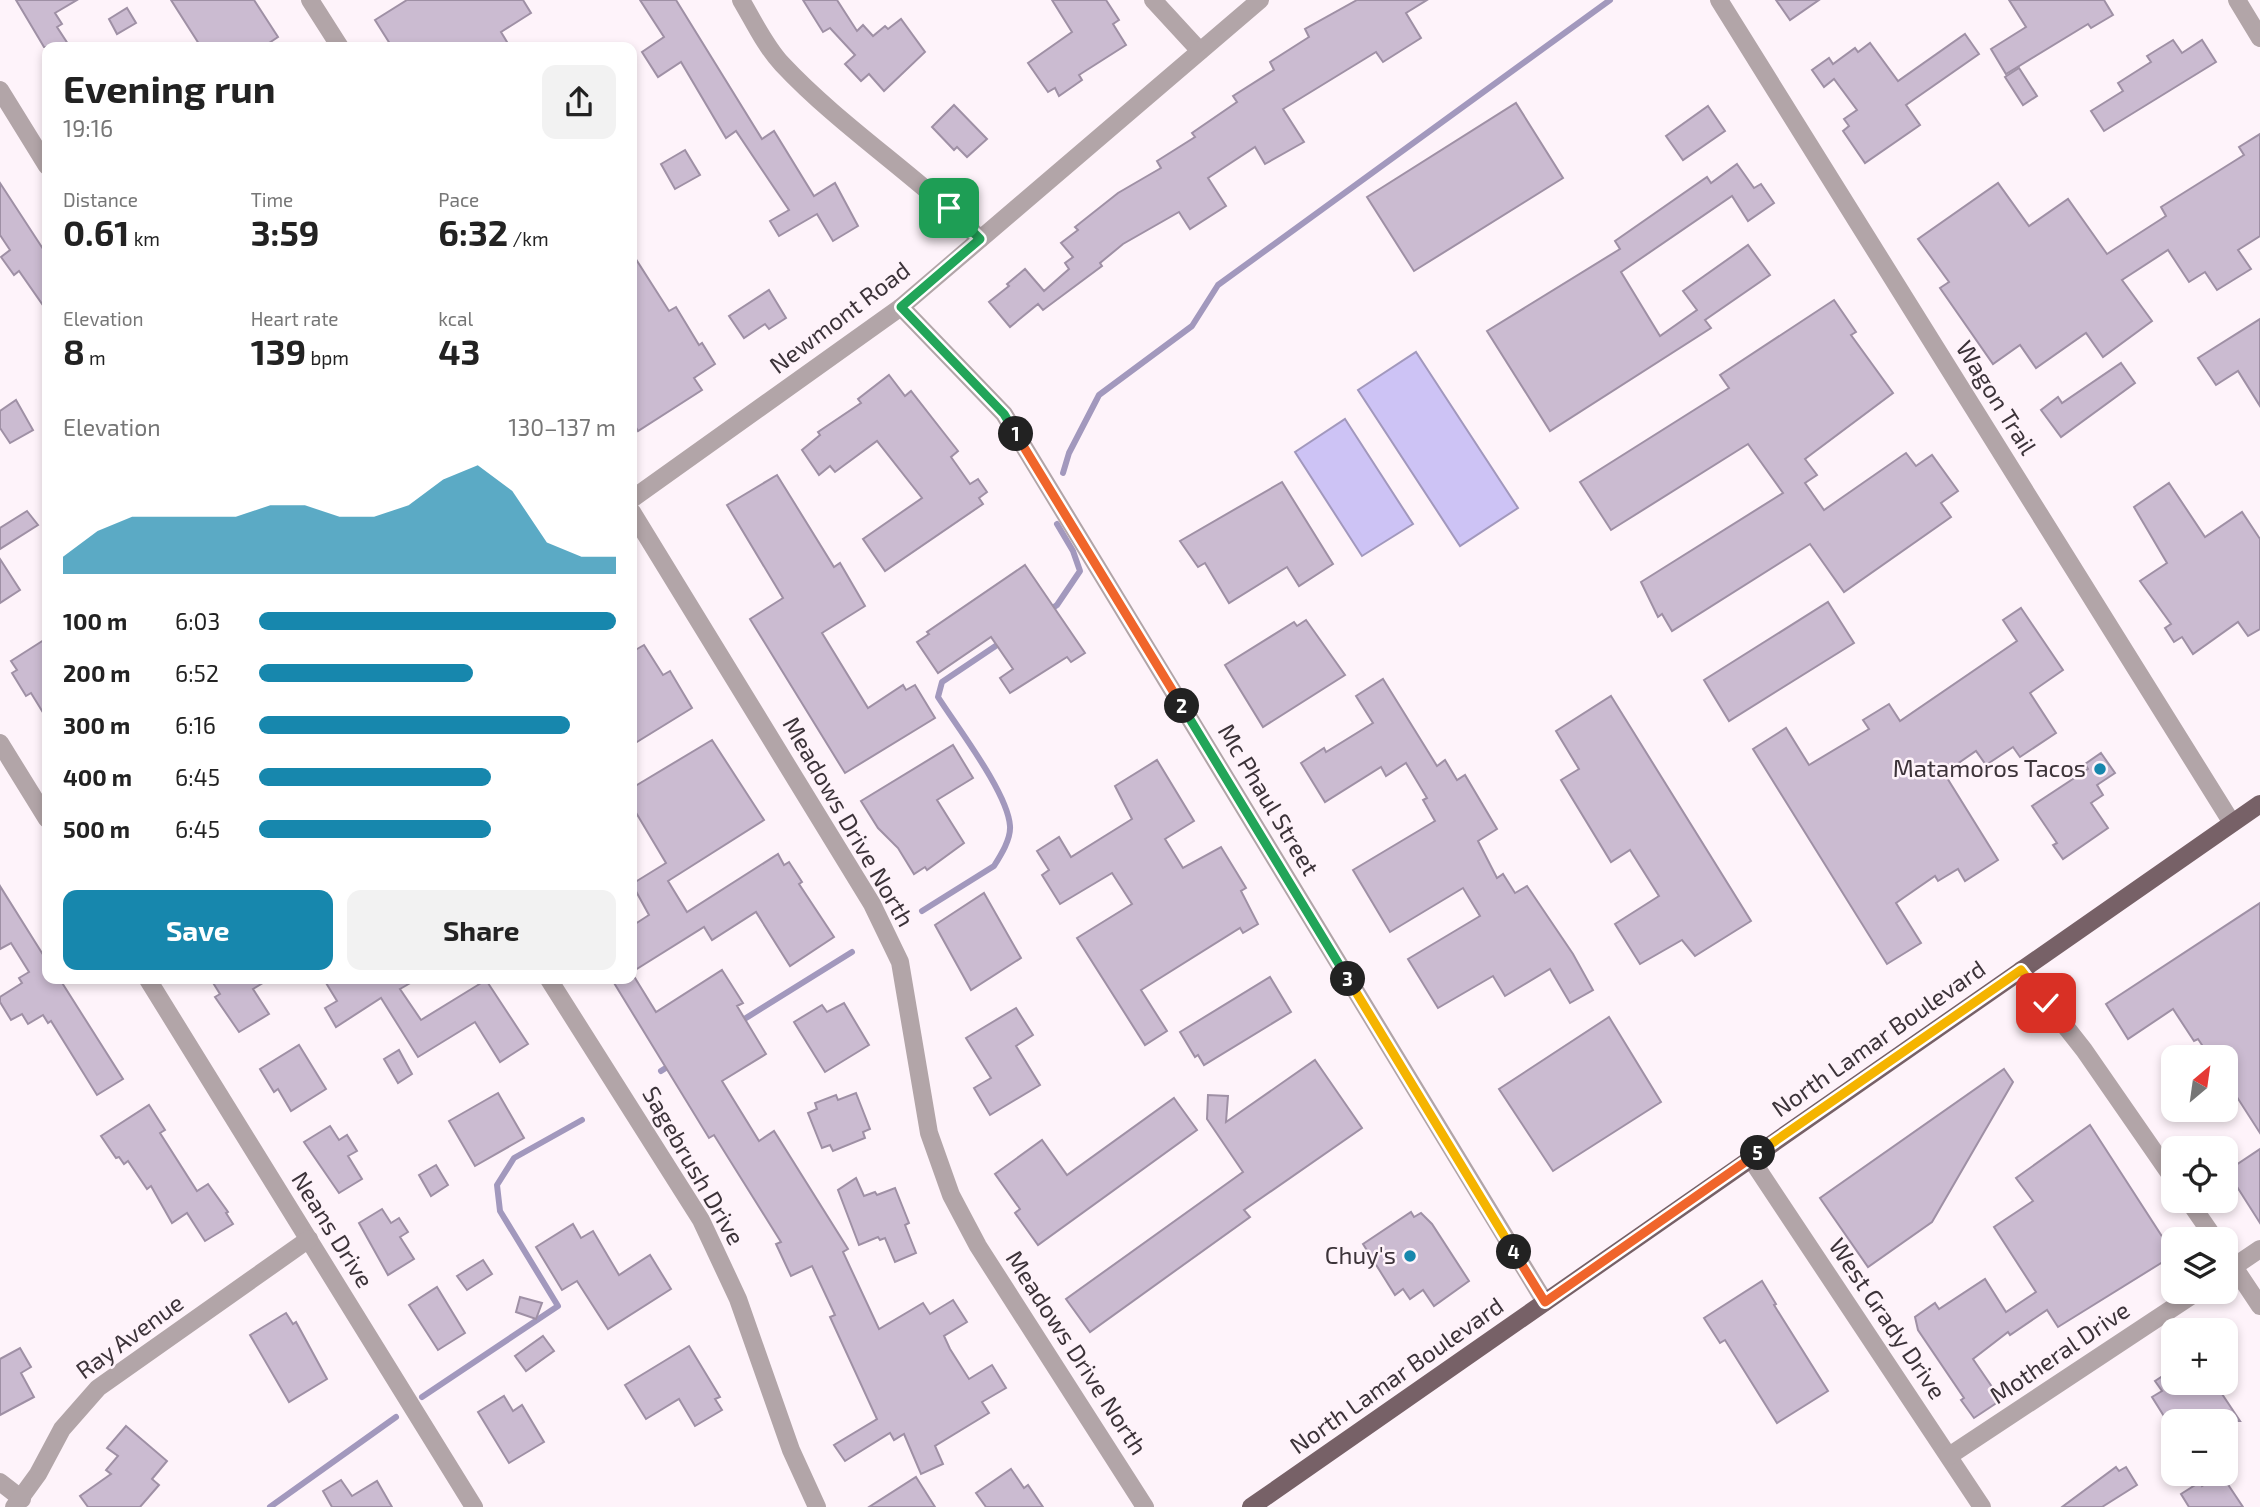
<!DOCTYPE html>
<html lang="en">
<head>
<meta charset="utf-8">
<style>
  :root { --surface:#fff; --page:#f2f2f2; --text:#222; --muted:#767676; --accent:#1787ad }
  body { margin:0; font-family:"Exo 2",sans-serif; background:var(--page); color:var(--text); height:100vh; display:flex; flex-direction:column; font-size:26px; white-space:nowrap }
  * { box-sizing:border-box; margin:0 }
  p { font-size:23px; color:var(--muted) }
  .icon { flex:none; width:38px; height:38px; fill:none; stroke:currentColor; stroke-width:2; stroke-linecap:round; stroke-linejoin:round }
  .map { position:relative; flex:1; overflow:hidden }
  .drawer { position:absolute; left:42px; top:42px; width:595px; height:942px; display:flex; flex-direction:column; background:var(--surface); border-radius:14px; box-shadow:0 4px 10px #0003 }
  .drawer>* { flex:none }
  .needle { width:46px; rotate:29deg }
  .buttons { position:absolute; left:2161px; top:1045px; display:grid; gap:14px }
  .buttons a { display:grid; place-items:center; width:77px; height:77px; border-radius:14px; background:var(--surface); box-shadow:0 4px 10px #0003; font-size:35px }
  .pin { position:absolute; display:grid; place-items:center; width:60px; height:60px; color:#fff; margin:-30px; border-radius:14px; box-shadow:0 4px 10px #0006 }
  .km { position:absolute; width:35px; height:35px; margin:-18px; border-radius:50%; background:#222; color:#fff; font-size:19px; line-height:35px; text-align:center }
  .round { display:grid; place-items:center; flex:none; width:74px; height:74px; border-radius:14px; background:var(--page) }
  .summary { display:flex; align-items:center; justify-content:space-between; height:119px; padding:0 21px }
  h1 { font-size:38px; font-weight:700; line-height:52px }
  .metrics { display:grid; grid-template-columns:repeat(3,1fr); gap:10px; height:119px; padding:7px 21px }
  .metrics div { display:grid; align-content:center }
  .metrics b { font-size:35px; font-weight:700 }
  .metrics small { font-size:19px; font-weight:400 }
  .metrics p { font-size:19px }
  .chart { height:196px; padding:14px 21px }
  .chart p { display:flex; justify-content:space-between }
  .chart svg { width:100%; height:126px; margin-top:7px; fill:var(--accent); opacity:.7 }
  .primary-button { display:flex; gap:14px; margin-top:auto; padding:14px 21px }
  .primary-button a { flex:1; height:80px; border-radius:14px; background:var(--accent); color:#fff; font-size:28px; font-weight:700; line-height:80px; text-align:center }
  .primary-button a+a { background:var(--page); color:var(--text) }
  ul { padding:0 21px; list-style:none; font-size:23px }
  li { display:grid; grid-template-columns:112px 84px 1fr; align-items:center; height:52px }
  li i { height:18px; border-radius:9px; background:var(--accent) }
  .map>svg:first-child { display:block }
  .water { fill:#cdc3f5; stroke:#a298bd; stroke-width:2 }
  .lines { fill:none; stroke-linecap:round; stroke-linejoin:round }
  .stream { stroke:#a298bd; stroke-width:6 }
  .building { fill:#cbbbd1; stroke:#9f90a5; stroke-width:2 }
  .minor { stroke:#b2a5a8; stroke-width:18 }
  .primary { stroke:#776167; stroke-width:18 }
  .split-1-casing { stroke:#fff; stroke-width:14 }
  .split-2-casing { stroke:#fff; stroke-width:14 }
  .split-3-casing { stroke:#fff; stroke-width:14 }
  .split-4-casing { stroke:#fff; stroke-width:14 }
  .split-5-casing { stroke:#fff; stroke-width:14 }
  .split-6-casing { stroke:#fff; stroke-width:14 }
  .split-1 { stroke:#22a559; stroke-width:9 }
  .split-2 { stroke:#f0652b; stroke-width:9 }
  .split-3 { stroke:#22a559; stroke-width:9 }
  .split-4 { stroke:#f5b400; stroke-width:9 }
  .split-5 { stroke:#f0652b; stroke-width:9 }
  .split-6 { stroke:#f5b400; stroke-width:9 }
  .poi-dot { fill:#1787ad; stroke:#fef3fa; stroke-width:2.5 }
  .labels { text-anchor:middle; stroke-width:5; stroke-linejoin:round; paint-order:stroke }
  .street-label { font-size:24px; fill:#3c3339; stroke:#fef3fa }
  .poi-label { font-size:24px; fill:#3c3339; stroke:#fef3fa; text-anchor:end }
</style>
</head>
<body>
<div class="map">
<svg width="2260" height="1507" viewBox="0 0 2260 1507">
  <rect width="100%" height="100%" fill="#fef3fa"/>
  <g class="water">
    <path d="M1416,352L1518,508L1460,546L1358,390Z"/>
    <path d="M1345,419L1413,524L1362,556L1295,452Z"/>
  </g>
  <g class="lines">
    <g class="stream">
      <path d="M1063,473L1069,453L1099,395L1192,326L1218,285L1610,0"/>
      <path d="M1047,612L1057,605L1080,571L1073,551L1057,524"/>
      <path d="M922,911L994,866C1001,855 1011,839 1010,826C1008,793 957,727 938,697L942,682L1003,641"/>
      <path d="M738,1023L852,952"/>
      <path d="M661,1071L672,1064"/>
      <path d="M422,1397L558,1306L500,1211L497,1185L514,1158L582,1120"/>
      <path d="M270,1507L396,1417"/>
    </g>
  </g>
  <g class="building">
    <path d="M16,0H77L55,13L62,24L57,27L70,47H44Z"/>
    <path d="M171,0H254L278,37L263,47H201Z"/>
    <path d="M407,0H523L531,13L501,32L510,47H392L375,20Z"/>
    <path d="M640,0H676L762,139L774,131L814,196L835,183L858,226L833,241L817,214L779,236L770,221L789,210L736,131L726,138L681,62L658,77L642,52L664,37Z"/>
    <path d="M803,0H837L857,31L863,25L873,36L885,26L888,29L901,19L925,52L884,91L869,74L861,81L845,64L855,55L830,28L823,32Z"/>
    <path d="M1052,0H1106L1119,20L1113,24L1126,45L1079,75L1082,80L1059,96L1055,88L1048,92L1028,63L1072,32Z"/>
    <path d="M1357,0H1427L1406,13L1421,38L1383,62L1376,52L1283,109L1304,142L1265,164L1255,147L1208,178L1226,206L1190,229L1179,212L1123,244L1100,263L1102,266L1043,310L1038,304L1010,327L989,302L1009,286L1007,284L1025,269L1044,291L1069,269L1065,263L1073,257L1061,243L1078,230L1075,227L1118,193L1161,168L1157,161L1195,137L1192,133L1237,102L1233,96L1274,70L1270,62L1309,37L1305,29Z"/>
    <path d="M1776,0H1819L1790,20Z"/>
    <path d="M2009,0H2104L2113,15L2091,28L2088,24L2006,74L1991,49L2026,27Z"/>
    <path d="M127,8L136,23L117,34L109,19Z"/>
    <path d="M1965,34L1979,54L1906,105L1920,125L1865,163L1843,131L1849,126L1844,119L1857,110L1834,79L1824,87L1812,70L1829,58L1833,64L1855,48L1858,52L1870,43L1898,81Z"/>
    <path d="M2173,40L2182,53L2202,40L2216,62L2104,131L2091,111L2123,91L2118,83L2151,62L2147,56Z"/>
    <path d="M2019,68L2037,96L2023,105L2005,77Z"/>
    <path d="M1516,103L1563,178L1414,271L1367,197Z"/>
    <path d="M954,105L987,139L967,157L957,147L954,150L932,127Z"/>
    <path d="M1708,106L1725,131L1683,160L1666,136Z"/>
    <path d="M2260,134V236L2238,250L2251,269L2217,290L2205,272L2189,282L2168,250L2122,280L2152,321L2103,357L2086,333L2036,368L2020,345L1993,364L1940,288L1949,282L1918,239L1998,183L2029,226L2068,199L2107,254L2166,216L2161,207L2244,155L2239,147Z"/>
    <path d="M685,150L700,175L675,189L661,164Z"/>
    <path d="M1737,164L1754,188L1761,184L1774,203L1748,221L1732,196L1621,272L1660,336L1697,310L1683,291L1748,245L1770,275L1705,320L1711,328L1550,431L1487,331L1620,249L1615,241L1707,177L1711,183Z"/>
    <path d="M0,183L47,255V311L19,271L14,275L1,257L10,250L0,235Z"/>
    <path d="M632,253L669,311L676,307L699,345L702,343L715,364L694,378L702,390L638,431L632,421Z"/>
    <path d="M769,290L786,318L769,329L765,324L744,338L729,316Z"/>
    <path d="M1834,300L1856,332L1851,335L1893,393L1805,459L1817,475L1805,483L1824,510L1906,453L1916,466L1932,455L1958,491L1941,503L1951,517L1844,592L1810,544L1672,631L1662,614L1658,617L1641,582L1783,493L1748,444L1611,530L1580,482L1729,388L1720,375Z"/>
    <path d="M2260,319V406L2238,371L2216,385L2198,358Z"/>
    <path d="M2121,363L2135,383L2061,437L2041,410L2058,397L2062,403Z"/>
    <path d="M889,375L905,396L911,391L958,451L951,457L970,484L978,479L987,492L979,498L983,504L885,571L863,539L922,498L877,441L835,472L830,466L819,475L802,450L820,435L818,432L861,403L858,399Z"/>
    <path d="M16,400L33,430L10,443L0,428V411Z"/>
    <path d="M777,475L834,567L840,563L865,606L822,633L868,708L903,685L906,690L915,685L935,718L845,773L750,619L783,598L727,505Z"/>
    <path d="M1282,482L1333,564L1299,586L1287,567L1229,603L1205,563L1198,567L1180,541Z"/>
    <path d="M2169,483L2205,537L2242,512L2260,539V629L2248,636L2238,622L2193,654L2182,637L2174,642L2165,628L2171,624L2140,581L2167,563L2134,507Z"/>
    <path d="M27,511L38,525L0,549V528Z"/>
    <path d="M0,559L20,590L0,603Z"/>
    <path d="M1025,565L1085,653L1071,662L1067,657L1010,693L1000,678L1013,669L991,637L938,673L917,642L929,634L927,632Z"/>
    <path d="M1828,602L1854,643L1729,721L1704,680Z"/>
    <path d="M2021,608L2063,670L2030,693L2056,733L2020,757L2013,747L1986,765L1976,751L1944,773L1998,860L1965,881L1958,869L1938,881L1935,876L1896,903L1921,943L1887,964L1753,749L1786,728L1809,765L1869,729L1863,720L1889,704L1900,721L2017,641L2003,620Z"/>
    <path d="M1306,620L1345,675L1263,727L1225,665L1294,622L1297,626Z"/>
    <path d="M47,638V719L31,693L26,696L12,673L17,670L11,661Z"/>
    <path d="M644,645L663,675L670,671L692,708L632,745V652Z"/>
    <path d="M1383,679L1437,766L1445,760L1457,780L1465,775L1497,829L1478,841L1497,878L1503,874L1515,893L1527,886L1573,954L1593,990L1570,1003L1550,969L1505,996L1493,976L1438,1008L1408,959L1480,916L1463,888L1390,932L1353,870L1435,821L1423,800L1427,798L1406,763L1386,776L1381,767L1325,802L1301,763L1324,748L1326,752L1373,723L1356,696Z"/>
    <path d="M1611,696L1751,921L1695,956L1682,940L1640,964L1615,924L1659,896L1630,850L1611,862L1561,780L1579,769L1556,731Z"/>
    <path d="M712,740L764,820L668,881L687,912L778,854L784,865L789,862L802,882L799,884L834,937L790,966L756,912L712,940L704,927L632,972V926L649,915L632,884L666,863L632,806V788Z"/>
    <path d="M953,745L973,778L937,800L964,843L927,870L925,867L914,874L898,848L878,828L861,801Z"/>
    <path d="M2101,753L2115,773L2097,785L2103,795L2091,803L2108,828L2063,859L2053,845L2057,843L2032,806L2088,769L2085,764Z"/>
    <path d="M1157,760L1194,821L1165,839L1183,868L1221,847L1246,888L1241,891L1258,924L1243,933L1240,928L1141,990L1167,1031L1145,1045L1077,938L1132,904L1112,873L1060,904L1042,875L1049,870L1037,851L1059,837L1071,857L1132,819L1115,786Z"/>
    <path d="M0,886L47,961V978H59L123,1079L97,1095L51,1021L48,1023L43,1015L28,1024L22,1014L11,1020L0,1002V997L22,983L19,978L29,972L11,943L0,949Z"/>
    <path d="M984,893L1021,958L971,990L935,925Z"/>
    <path d="M2260,903V1133L2226,1080V1057H2210L2198,1039L2194,1041L2173,1009L2128,1039L2106,1004Z"/>
    <path d="M722,970L743,1003L737,1006L766,1054L722,1081L759,1141L774,1131L848,1249L843,1252L879,1329L923,1303L930,1314L953,1300L967,1322L944,1336L950,1349L969,1379L992,1365L1006,1388L982,1402L989,1413L935,1446L943,1464L921,1474L904,1434L894,1440L890,1433L845,1461L834,1445L877,1419L830,1317L835,1315L812,1266L791,1276L776,1244L781,1242L714,1135L709,1138L611,978H635L656,1012Z"/>
    <path d="M1270,977L1291,1012L1204,1065L1198,1055L1195,1057L1180,1032Z"/>
    <path d="M210,978H271L253,989L269,1014L239,1032L215,997L220,994Z"/>
    <path d="M323,978H419L400,989L421,1020L486,980L528,1044L500,1062L475,1022L418,1057L381,998L336,1027L325,1008L337,1001Z"/>
    <path d="M844,1003L869,1045L825,1072L794,1022L822,1005L827,1012Z"/>
    <path d="M1016,1008L1033,1035L1016,1046L1040,1085L990,1115L974,1088L991,1078L966,1038Z"/>
    <path d="M1609,1017L1661,1102L1553,1171L1499,1089Z"/>
    <path d="M299,1045L326,1089L291,1111L278,1089L274,1092L260,1069Z"/>
    <path d="M399,1050L412,1074L398,1083L384,1059Z"/>
    <path d="M1315,1060L1362,1128L1244,1210L1250,1217L1090,1332L1066,1299L1243,1172L1207,1119L1208,1095L1228,1096L1226,1122Z"/>
    <path d="M2004,1069L2013,1082L1932,1222L1868,1267L1820,1198Z"/>
    <path d="M498,1093L524,1138L475,1166L449,1121Z"/>
    <path d="M856,1093L870,1129L863,1132L865,1138L833,1151L830,1145L822,1148L808,1113L817,1109L815,1103L836,1095L838,1100Z"/>
    <path d="M1174,1098L1197,1130L1038,1245L1015,1213L1020,1209L995,1174L1042,1140L1067,1175Z"/>
    <path d="M149,1105L165,1130L160,1133L197,1191L208,1184L228,1212L226,1213L233,1224L205,1241L187,1213L172,1223L151,1186L147,1189L128,1161L124,1164L119,1157L116,1158L101,1136Z"/>
    <path d="M2090,1125L2174,1255L2058,1327L2047,1310L2010,1335L2008,1332L1973,1359L2001,1400L1974,1418L1961,1400L1964,1398L1918,1330L1915,1317L1935,1303L1939,1309L1985,1279L2006,1312L2036,1292L1994,1227L2033,1201L2016,1178Z"/>
    <path d="M330,1126L339,1140L347,1135L357,1151L348,1156L362,1179L339,1193L304,1142Z"/>
    <path d="M2260,1149V1223L2227,1171Z"/>
    <path d="M436,1165L448,1185L431,1196L419,1175Z"/>
    <path d="M856,1178L864,1196L875,1192L877,1195L895,1188L909,1223L905,1225L916,1253L895,1262L885,1238L880,1240L878,1237L859,1245L838,1190Z"/>
    <path d="M382,1209L391,1223L399,1218L408,1232L400,1237L414,1259L388,1275L359,1223Z"/>
    <path d="M1411,1212L1414,1217L1421,1213L1432,1224L1469,1281L1434,1306L1423,1290L1410,1299L1403,1289L1395,1295L1363,1244Z"/>
    <path d="M573,1224L581,1238L593,1231L619,1275L650,1255L671,1289L608,1329L577,1281L562,1290L536,1247Z"/>
    <path d="M483,1260L492,1274L467,1290L457,1276Z"/>
    <path d="M1762,1281L1776,1304L1774,1305L1828,1391L1777,1423L1725,1340L1720,1343L1704,1318Z"/>
    <path d="M437,1287L465,1333L438,1350L409,1305Z"/>
    <path d="M520,1297L542,1303L536,1319L516,1312Z"/>
    <path d="M286,1313L293,1324L296,1322L327,1379L289,1402L250,1335Z"/>
    <path d="M543,1336L554,1351L526,1371L515,1356Z"/>
    <path d="M689,1346L720,1397L715,1399L722,1410L695,1426L679,1399L646,1419L625,1385Z"/>
    <path d="M20,1348L31,1367L21,1373L34,1397L0,1415V1359Z"/>
    <path d="M2172,1370L2174,1382H2214L2240,1421H2167L2152,1397L2162,1391L2155,1381Z"/>
    <path d="M504,1396L513,1411L522,1405L544,1442L509,1463L478,1412Z"/>
    <path d="M126,1426L167,1461L152,1479L159,1485L140,1507H88L80,1496L111,1474L106,1470L118,1456L107,1448Z"/>
    <path d="M2116,1467L2119,1471L2126,1467L2137,1485L2102,1507H2062Z"/>
    <path d="M1011,1469L1024,1488L1028,1485L1043,1507H986L976,1493Z"/>
    <path d="M2221,1474L2243,1507H2189L2181,1494L2200,1482L2202,1486Z"/>
    <path d="M916,1477L935,1507H869Z"/>
    <path d="M341,1480L352,1496L377,1481L392,1507H332L323,1491Z"/>
  </g>
  <g class="lines">
    <g class="minor">
      <path d="M310,0L340,47"/>
      <path d="M741,0C753,20 765,46 782,64C842,128 918,176 980,239"/>
      <path d="M1153,0L1200,51"/>
      <path d="M1719,0L2232,823"/>
      <path d="M2237,0L2260,38"/>
      <path d="M0,90L47,166"/>
      <path d="M901,307L1004,414L1545,1302"/>
      <path d="M632,499L901,307L1260,0"/>
      <path d="M632,512L872,904L900,962L929,1133L951,1195L978,1246L1145,1507"/>
      <path d="M0,743L47,819"/>
      <path d="M2021,970L2084,1050L2174,1180"/>
      <path d="M147,978L474,1507"/>
      <path d="M548,978L701,1220L738,1299L791,1450L817,1507"/>
      <path d="M1751,1159L1982,1507"/>
      <path d="M2188,1200L2215,1239"/>
      <path d="M2226,1255L2260,1306"/>
      <path d="M2226,1272L2260,1249"/>
      <path d="M1949,1456L2197,1292"/>
      <path d="M0,1482L22,1499"/>
      <path d="M14,1507L38,1474L62,1429L98,1388L309,1239"/>
    </g>
    <path class="primary" d="M1251,1507L2260,804"/>
  </g>
  <g class="lines">
    <defs>
      <path id="split-1" d="M949,208L980,239L901,307L1004,414L1016,434"/>
      <path id="split-2" d="M1016,434L1182,706"/>
      <path id="split-3" d="M1182,706L1348,979"/>
      <path id="split-4" d="M1348,979L1514,1252"/>
      <path id="split-5" d="M1514,1252L1545,1302L1758,1153"/>
      <path id="split-6" d="M1758,1153L2021,970L2046,1003"/>
    </defs>
    <use href="#split-1" class="split-1-casing"/>
    <use href="#split-2" class="split-2-casing"/>
    <use href="#split-3" class="split-3-casing"/>
    <use href="#split-4" class="split-4-casing"/>
    <use href="#split-5" class="split-5-casing"/>
    <use href="#split-6" class="split-6-casing"/>
    <use href="#split-1" class="split-1"/>
    <use href="#split-2" class="split-2"/>
    <use href="#split-3" class="split-3"/>
    <use href="#split-4" class="split-4"/>
    <use href="#split-5" class="split-5"/>
    <use href="#split-6" class="split-6"/>
  </g>
  <g class="poi-dot">
    <circle cx="2100" cy="769" r="7"/>
    <circle cx="1410" cy="1256" r="7"/>
  </g>
  <g class="labels">
    <g class="street-label">
      <text transform="translate(840 318) rotate(-37)" y="8">Newmont Road</text>
      <text transform="translate(1996 398) rotate(58)" y="8">Wagon Trail</text>
      <text transform="translate(1268 800) rotate(59)" y="8">Mc Phaul Street</text>
      <text transform="translate(848 822) rotate(60)" y="8">Meadows Drive North</text>
      <text transform="translate(1879 1039) rotate(-35)" y="8">North Lamar Boulevard</text>
      <text transform="translate(693 1166) rotate(60)" y="8">Sagebrush Drive</text>
      <text transform="translate(332 1230) rotate(58)" y="8">Neans Drive</text>
      <text transform="translate(1887 1319) rotate(56)" y="8">West Grady Drive</text>
      <text transform="translate(130 1337) rotate(-36)" y="8">Ray Avenue</text>
      <text transform="translate(1076 1353) rotate(57)" y="8">Meadows Drive North</text>
      <text transform="translate(2060 1353) rotate(-34)" y="8">Motheral Drive</text>
      <text transform="translate(1397 1376) rotate(-35)" y="8">North Lamar Boulevard</text>
    </g>
    <g class="poi-label">
      <text x="2086" y="777">Matamoros Tacos</text>
      <text x="1396" y="1264">Chuy's</text>
    </g>
  </g>
</svg>
<div class="buttons">
<a><svg class="needle" viewBox="-14 -14 28 28"><path d="M0-13l5 13h-10z" fill="#e53935"/><path d="M0 13l5-13h-10z" fill="#767676"/></svg></a>
<a><svg class="icon" aria-label="locate" viewBox="0 0 24 24"><circle cx="12" cy="12" r="6"/><path d="M12 2v4M12 18v4M2 12h4M18 12h4"/></svg></a>
<a><svg class="icon" aria-label="layers" viewBox="0 0 24 24"><path d="M12 4l9 5-9 5-9-5zM3 14l9 5 9-5"/></svg></a>
<a>+</a>
<a>−</a>
</div>
<div class="pin" style="left:949px;top:208px;background:#1e9e55"><svg class="icon" aria-label="arrive" viewBox="0 0 24 24"><path d="M6 21V4h12l-3 4 3 4H6"/></svg></div>
<div class="pin" style="left:2046px;top:1003px;background:#d93025"><svg class="icon" aria-label="check" viewBox="0 0 24 24"><path d="M5 12l5 5 9-10"/></svg></div>
<b class="km" style="left:1016px;top:434px">1</b>
<b class="km" style="left:1182px;top:706px">2</b>
<b class="km" style="left:1348px;top:979px">3</b>
<b class="km" style="left:1514px;top:1252px">4</b>
<b class="km" style="left:1758px;top:1153px">5</b>
<section class="drawer">
<div class="summary"><div><h1>Evening run</h1><p>19:16</p></div><a class="round"><svg class="icon" aria-label="share" viewBox="0 0 24 24"><path d="M12 15V3M7 8l5-5 5 5M5 13v7h14v-7"/></svg></a></div>
<div class="metrics">
<div><p>Distance</p><b>0.61<small> km</small></b></div>
<div><p>Time</p><b>3:59</b></div>
<div><p>Pace</p><b>6:32<small> /km</small></b></div>
</div>
<div class="metrics">
<div><p>Elevation</p><b>8<small> m</small></b></div>
<div><p>Heart rate</p><b>139<small> bpm</small></b></div>
<div><p>kcal</p><b>43</b></div>
</div>
<div class="chart"><p><span>Elevation</span>130–137 m</p>
<svg viewBox="0 0 160 44" preserveAspectRatio="none"><path d="M0 44V38L10 29L20 24L30 24L40 24L50 24L60 20L70 20L80 24L90 24L100 20L110 11L120 6L130 15L140 33L150 38L160 38V44z"/></svg>
</div>
<ul>
<li><b>100 m</b>6:03<i style="width:100%"></i></li>
<li><b>200 m</b>6:52<i style="width:60%"></i></li>
<li><b>300 m</b>6:16<i style="width:87%"></i></li>
<li><b>400 m</b>6:45<i style="width:65%"></i></li>
<li><b>500 m</b>6:45<i style="width:65%"></i></li>
</ul>
<div class="primary-button"><a>Save</a><a>Share</a></div>
</section>
</div>
</body>
</html>
